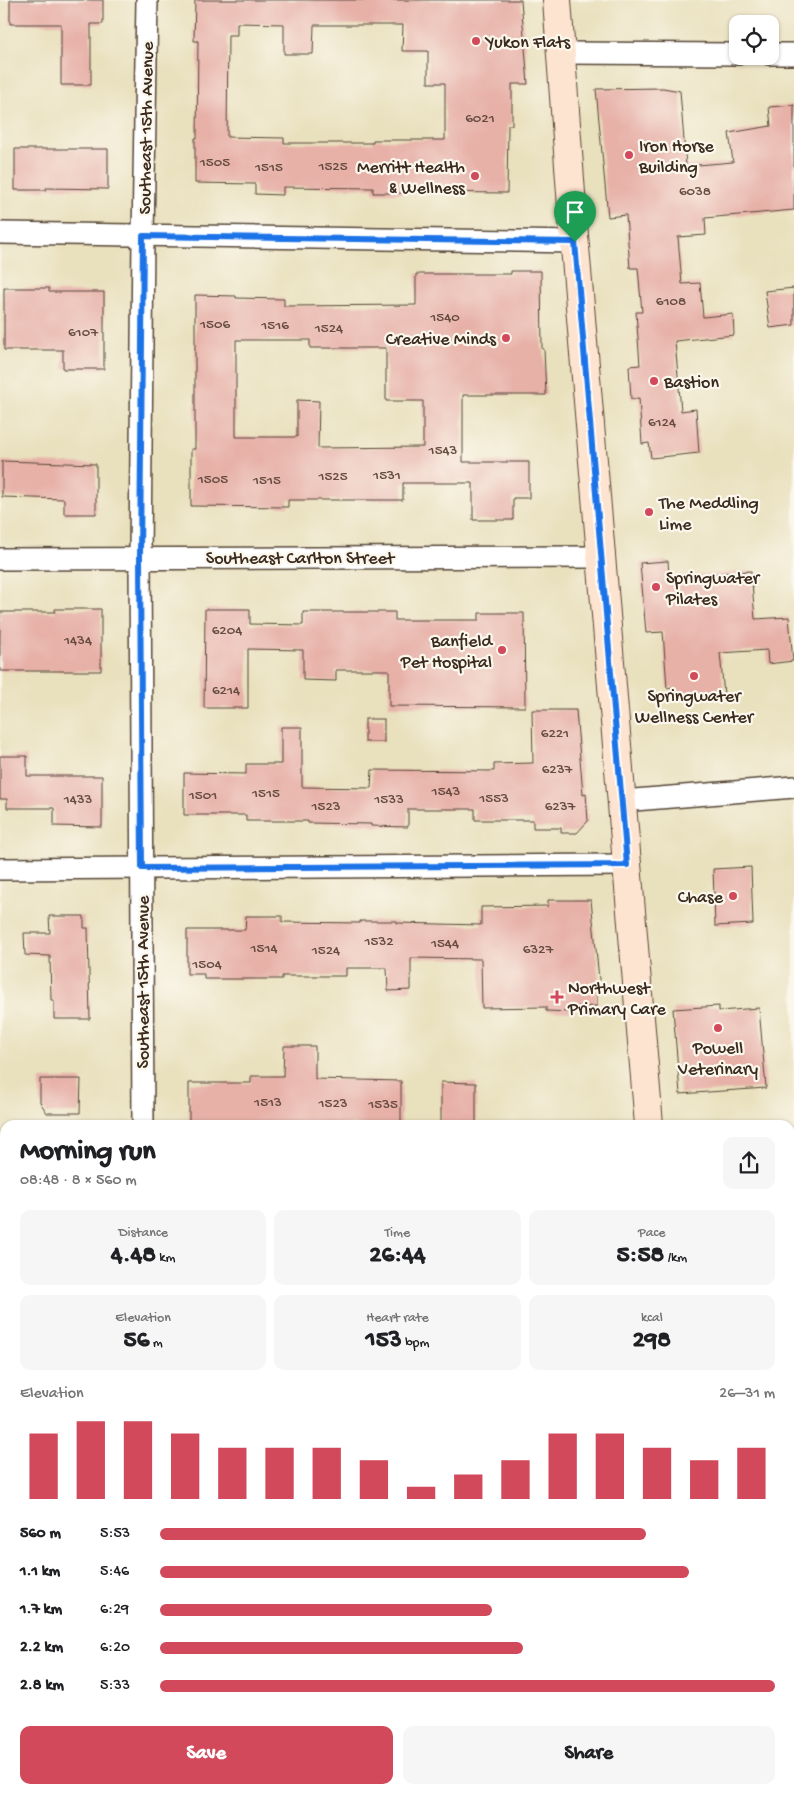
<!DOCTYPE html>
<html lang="en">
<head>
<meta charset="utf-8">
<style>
  :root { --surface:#fff; --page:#f6f6f6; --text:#202124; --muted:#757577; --accent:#d1495b }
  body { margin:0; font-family:"Gochi Hand",sans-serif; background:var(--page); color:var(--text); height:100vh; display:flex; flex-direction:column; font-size:19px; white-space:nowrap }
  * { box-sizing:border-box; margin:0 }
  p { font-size:16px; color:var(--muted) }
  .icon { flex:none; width:28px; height:28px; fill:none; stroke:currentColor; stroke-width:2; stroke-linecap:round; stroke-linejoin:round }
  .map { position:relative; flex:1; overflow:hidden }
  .sheet { position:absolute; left:0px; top:1120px; width:795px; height:674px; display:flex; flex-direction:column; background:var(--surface); border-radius:15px 15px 0 0; box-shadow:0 1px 4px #0004 }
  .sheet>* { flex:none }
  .controls { position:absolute; left:729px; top:15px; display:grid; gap:10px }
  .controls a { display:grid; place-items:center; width:50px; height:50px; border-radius:10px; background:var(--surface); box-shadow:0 1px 4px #0004; font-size:25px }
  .pin { position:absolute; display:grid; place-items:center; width:42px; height:42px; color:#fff; margin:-51px -21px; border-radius:50% 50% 50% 0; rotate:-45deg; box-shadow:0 0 5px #0007 }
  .pin .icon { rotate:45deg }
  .round { display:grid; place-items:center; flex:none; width:52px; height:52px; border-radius:10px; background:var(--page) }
  .summary { display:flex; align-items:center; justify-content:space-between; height:85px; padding:0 20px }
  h1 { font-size:28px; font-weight:700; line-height:38px }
  .metrics { display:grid; grid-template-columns:repeat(3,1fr); gap:8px; height:85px; padding:5px 20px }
  .metrics div { display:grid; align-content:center; border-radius:10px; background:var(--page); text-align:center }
  .metrics b { font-size:25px; font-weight:700 }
  .metrics small { font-size:14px; font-weight:400 }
  .metrics p { font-size:14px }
  .chart { height:140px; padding:10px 20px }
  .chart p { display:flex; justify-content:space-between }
  .chart svg { width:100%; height:90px; margin-top:5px; stroke:var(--accent); stroke-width:6 }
  .action { display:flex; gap:10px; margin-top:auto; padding:10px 20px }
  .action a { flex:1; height:58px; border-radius:10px; background:var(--accent); color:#fff; font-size:20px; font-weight:700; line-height:58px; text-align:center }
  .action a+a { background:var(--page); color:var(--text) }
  ul { padding:0 20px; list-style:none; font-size:16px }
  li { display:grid; grid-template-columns:80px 60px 1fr; align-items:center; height:38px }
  li i { height:12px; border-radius:6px; background:var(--accent) }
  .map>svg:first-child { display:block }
  .building { fill:#e7b1a8; fill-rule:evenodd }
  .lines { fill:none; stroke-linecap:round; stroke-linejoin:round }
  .street-casing { stroke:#554536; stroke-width:24 }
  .secondary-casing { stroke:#554536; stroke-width:30 }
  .street { stroke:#fff; stroke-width:21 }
  .secondary { stroke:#fde4d0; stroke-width:28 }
  .route-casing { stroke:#fff; stroke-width:10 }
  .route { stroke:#1a73e8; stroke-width:6 }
  .poi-dot { fill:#d1495b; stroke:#fbf7ec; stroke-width:2 }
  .labels { text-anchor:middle; stroke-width:4.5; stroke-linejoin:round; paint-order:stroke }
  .number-label { font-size:15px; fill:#664c40 }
  .poi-label { font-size:18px; fill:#3b2a1e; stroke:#fbf7ec; text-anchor:start }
  .street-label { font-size:18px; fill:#3b2a1e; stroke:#fbf7ec }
</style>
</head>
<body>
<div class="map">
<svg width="794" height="1793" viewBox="0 0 794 1793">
  <rect width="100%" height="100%" fill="#fbf7ec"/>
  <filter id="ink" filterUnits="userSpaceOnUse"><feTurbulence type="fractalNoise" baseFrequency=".02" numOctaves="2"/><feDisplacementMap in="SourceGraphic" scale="10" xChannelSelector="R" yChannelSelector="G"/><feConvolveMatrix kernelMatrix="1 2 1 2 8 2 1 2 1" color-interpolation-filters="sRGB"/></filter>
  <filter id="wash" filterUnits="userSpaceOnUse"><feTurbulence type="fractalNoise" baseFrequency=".0096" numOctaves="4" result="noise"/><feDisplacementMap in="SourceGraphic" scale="20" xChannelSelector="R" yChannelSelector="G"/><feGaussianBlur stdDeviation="1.12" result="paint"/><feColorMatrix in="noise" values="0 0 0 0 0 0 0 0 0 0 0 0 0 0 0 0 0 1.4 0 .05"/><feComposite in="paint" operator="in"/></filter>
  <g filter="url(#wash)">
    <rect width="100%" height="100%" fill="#e9e0bd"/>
    <g id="blocks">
      <g class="building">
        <path d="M10,0H103V24H91V85H61V24H10Z"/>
        <path d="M195,0H521L528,84H512V125H508L507,193L410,192V193H373V188L283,187V195L255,194V184L195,183V138H197L198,41H194ZM237,23L284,24V54H313L314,25H403L402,51H428V83H445V140H373V143H284V138L227,137L228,35H237Z"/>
        <path d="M663,88L680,91L686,166L733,162L729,133L771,126L769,107L794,105V210L705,218L706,235L678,237L682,284L700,283L703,317L733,314L734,335L675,341L681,411L696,409L699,453L651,458L649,443L642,444L639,398L631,399L629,366L640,365L636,312H642L638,268H630L626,215L608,217L596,89Z"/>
        <path d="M15,149H108V189L46,188V190H15Z"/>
        <path d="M511,271H541L542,349H544L546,395H463V462H529V498H513V520H473V483H403V500H288V507L191,506V449H195V295L236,296V298L284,299V306L416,305V274H511ZM236,340H310V348H386V401H423V447L318,448L319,401L297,400V437H236Z"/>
        <path d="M4,288H49V292H104V369H63V350H4Z"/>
        <path d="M794,288V325L770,328L765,291Z"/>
        <path d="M2,461L96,464V514H64V499L2,497Z"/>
        <path d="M668,561L669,577L751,571L755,619L789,617L793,661L768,664L767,650L720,653L724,695L674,699L673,687L667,688L663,632L646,633L640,563Z"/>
        <path d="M55,609H101V671H0V612H55Z"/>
        <path d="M205,609H250V624L303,625V612H395V620H479V613H524L525,707L389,706V670H336V681L303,680V650L248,649V708H204Z"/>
        <path d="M532,710H576L583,795L586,794L588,821L577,833H561V828H533V820H475V809H408V827L371,826V824L308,823V821H246V815H184V773L246,774V764H281V727H302V787L371,788L372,770L494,771V764L533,763Z"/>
        <rect x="365" y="719" width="19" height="23"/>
        <path d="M0,756H27V776H102V827L54,826V808H7V799H0Z"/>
        <path d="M751,867L753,924L715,926L713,869Z"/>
        <path d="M548,900H591L600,989H597V1006L571,1007V1012L546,1011V1007L482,1008L481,959L411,958V990L388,991L387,968H346V976H282V979H204V974H187V930H245L246,916H282V922L360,923V921H397V923L481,925V907L548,906Z"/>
        <path d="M49,916H84V928H88L90,1019H54V1000H51L50,956L25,955L24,933H50Z"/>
        <path d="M719,1006V1011L759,1008L766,1088L680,1094L673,1009Z"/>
        <path d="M284,1046H315V1079L401,1081V1125L189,1124V1083H251V1076H283Z"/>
        <path d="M40,1079H81L80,1113H47L40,1102Z"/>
        <path d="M441,1082L476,1083V1125H441Z"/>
      </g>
    </g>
  </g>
  <g filter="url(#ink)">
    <use href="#blocks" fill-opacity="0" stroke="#554536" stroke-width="1"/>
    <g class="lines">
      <defs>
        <g id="street">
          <path d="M561,53L738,54"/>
          <path d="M770,54H794"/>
          <path d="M0,233L575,242"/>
          <path d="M0,559L601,557"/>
          <path d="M622,801L794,787"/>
          <path d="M0,869L627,865"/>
          <path d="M143,1125L140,557L143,236L147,0"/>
          <path d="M0,1179H5"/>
          <path d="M0,1426H5"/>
          <path d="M790,1576H794"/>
          <path d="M0,1759H5"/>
          <path d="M362,1789V1793"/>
        </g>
        <g id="secondary">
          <path d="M557,0L574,235L649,1125"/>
          <path d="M705,1789L706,1793"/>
        </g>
      </defs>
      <use href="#street" class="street-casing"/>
      <use href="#secondary" class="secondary-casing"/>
      <use href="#street" class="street"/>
      <use href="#secondary" class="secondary"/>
    </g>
  </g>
  <g class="lines" filter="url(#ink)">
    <defs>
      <path id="route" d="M143,236L575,242L627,865L142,868L140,557Z"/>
    </defs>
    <use href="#route" class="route-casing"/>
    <use href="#route" class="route"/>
  </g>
  <g class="poi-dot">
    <circle cx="476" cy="41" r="5"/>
    <circle cx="629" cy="155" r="5"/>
    <circle cx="475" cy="176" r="5"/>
    <circle cx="506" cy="338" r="5"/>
    <circle cx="654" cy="381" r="5"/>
    <circle cx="649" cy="512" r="5"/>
    <circle cx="656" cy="587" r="5"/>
    <circle cx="502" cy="650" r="5"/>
    <circle cx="694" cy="676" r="5"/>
    <circle cx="733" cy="896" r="5"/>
    <path d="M554.5 989.5h5v5h5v5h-5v5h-5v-5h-5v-5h5z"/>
    <circle cx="718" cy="1028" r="5"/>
  </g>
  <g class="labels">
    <g class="number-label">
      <text x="480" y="122">6021</text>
      <text x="215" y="166">1505</text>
      <text x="333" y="170">1525</text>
      <text x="269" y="171">1515</text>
      <text x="695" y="195">6038</text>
      <text x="671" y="305">6108</text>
      <text x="445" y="321">1540</text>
      <text x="215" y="328">1506</text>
      <text x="275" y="329">1516</text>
      <text x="329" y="332">1524</text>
      <text x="83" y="336">6107</text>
      <text x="662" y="426">6124</text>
      <text x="443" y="454">1543</text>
      <text x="387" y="479">1531</text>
      <text x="333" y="480">1525</text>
      <text x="213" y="483">1505</text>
      <text x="267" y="484">1515</text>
      <text x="227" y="634">6204</text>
      <text x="78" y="644">1434</text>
      <text x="226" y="694">6214</text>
      <text x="555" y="737">6221</text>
      <text x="557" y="773">6237</text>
      <text x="446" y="795">1543</text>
      <text x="266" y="797">1515</text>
      <text x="203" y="799">1501</text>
      <text x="494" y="802">1553</text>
      <text x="78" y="803">1433</text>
      <text x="389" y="803">1533</text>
      <text x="326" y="810">1523</text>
      <text x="560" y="810">6237</text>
      <text x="379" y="945">1532</text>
      <text x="445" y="947">1544</text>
      <text x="264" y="952">1514</text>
      <text x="538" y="953">6327</text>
      <text x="326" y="954">1524</text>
      <text x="207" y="968">1504</text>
      <text x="268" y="1106">1513</text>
      <text x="333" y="1107">1523</text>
      <text x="383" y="1108">1535</text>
    </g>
    <g class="poi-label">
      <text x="486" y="47">Yukon Flats</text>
      <text x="639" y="151">Iron Horse<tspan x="639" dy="21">Building</tspan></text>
      <text x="465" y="172" text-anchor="end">Merritt Health<tspan x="465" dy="21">&amp; Wellness</tspan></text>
      <text x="496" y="344" text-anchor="end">Creative Minds</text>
      <text x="664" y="387">Bastion</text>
      <text x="659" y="508">The Meddling<tspan x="659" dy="21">Lime</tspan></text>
      <text x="666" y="583">Springwater<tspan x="666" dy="21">Pilates</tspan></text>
      <text x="492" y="646" text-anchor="end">Banfield<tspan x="492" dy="21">Pet Hospital</tspan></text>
      <text x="694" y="701" text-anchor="middle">Springwater<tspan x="694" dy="21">Wellness Center</tspan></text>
      <text x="723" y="902" text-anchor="end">Chase</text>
      <text x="568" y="993">Northwest<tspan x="568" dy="21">Primary Care</tspan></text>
      <text x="718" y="1053" text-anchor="middle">Powell<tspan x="718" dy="21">Veterinary</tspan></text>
    </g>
    <g class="street-label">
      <text transform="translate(145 128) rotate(-89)" y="6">Southeast 15th Avenue</text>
      <text x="300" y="563">Southeast Carlton Street</text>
      <text transform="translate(142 982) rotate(-90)" y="6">Southeast 15th Avenue</text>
    </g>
  </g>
</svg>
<div class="controls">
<a><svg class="icon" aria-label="locate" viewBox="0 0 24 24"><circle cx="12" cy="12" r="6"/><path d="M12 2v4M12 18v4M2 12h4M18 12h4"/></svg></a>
</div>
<div class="pin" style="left:575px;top:242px;background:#1e9e55"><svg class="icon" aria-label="arrive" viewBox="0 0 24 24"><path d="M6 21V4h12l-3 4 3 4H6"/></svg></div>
<section class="sheet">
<div class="summary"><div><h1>Morning run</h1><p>08:48 · 8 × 560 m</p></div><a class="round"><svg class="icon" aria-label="share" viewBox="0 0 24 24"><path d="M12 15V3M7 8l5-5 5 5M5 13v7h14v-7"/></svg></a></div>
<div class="metrics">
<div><p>Distance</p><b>4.48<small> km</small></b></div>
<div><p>Time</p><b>26:44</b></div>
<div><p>Pace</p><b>5:58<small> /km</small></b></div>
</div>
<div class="metrics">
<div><p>Elevation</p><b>56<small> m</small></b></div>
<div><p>Heart rate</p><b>153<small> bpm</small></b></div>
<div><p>kcal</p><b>298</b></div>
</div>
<div class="chart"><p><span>Elevation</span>26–31 m</p>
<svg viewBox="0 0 160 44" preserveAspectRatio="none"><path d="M5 44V12M15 44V6M25 44V6M35 44V12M45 44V19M55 44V19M65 44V19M75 44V25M85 44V38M95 44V32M105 44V25M115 44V12M125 44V12M135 44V19M145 44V25M155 44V19"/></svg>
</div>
<ul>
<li><b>560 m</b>5:53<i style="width:79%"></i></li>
<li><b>1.1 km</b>5:46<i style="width:86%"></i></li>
<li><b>1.7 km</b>6:29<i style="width:54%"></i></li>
<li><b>2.2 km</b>6:20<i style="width:59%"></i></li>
<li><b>2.8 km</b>5:33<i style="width:100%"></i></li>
</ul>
<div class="action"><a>Save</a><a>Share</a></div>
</section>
</div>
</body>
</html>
